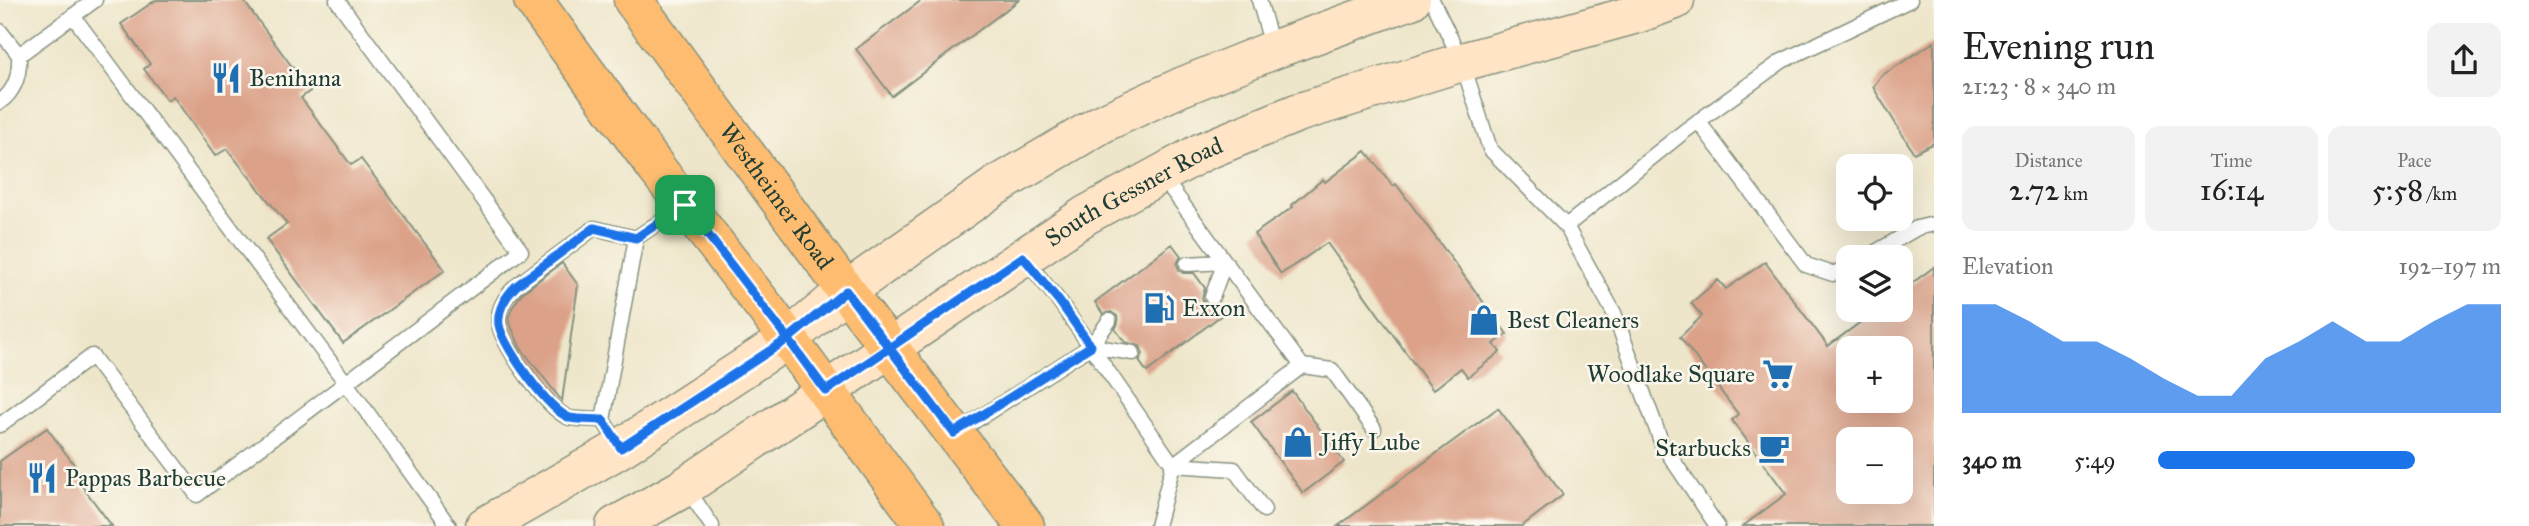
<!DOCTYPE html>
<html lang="en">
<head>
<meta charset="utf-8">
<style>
  :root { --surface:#fff; --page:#f2f2f2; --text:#222; --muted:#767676; --accent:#1a73e8 }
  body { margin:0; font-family:"IM FELL Great Primer",serif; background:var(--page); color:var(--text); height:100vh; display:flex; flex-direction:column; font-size:26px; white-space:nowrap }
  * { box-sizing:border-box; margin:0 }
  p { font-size:23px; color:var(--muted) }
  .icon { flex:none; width:38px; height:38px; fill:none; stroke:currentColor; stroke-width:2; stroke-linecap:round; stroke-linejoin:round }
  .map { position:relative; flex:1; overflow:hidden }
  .details { display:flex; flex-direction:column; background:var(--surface); width:595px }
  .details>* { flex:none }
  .fabs { position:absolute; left:1836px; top:154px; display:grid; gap:14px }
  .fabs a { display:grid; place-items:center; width:77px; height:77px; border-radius:14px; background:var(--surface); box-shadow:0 7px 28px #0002; font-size:35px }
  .pin { position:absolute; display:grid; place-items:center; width:60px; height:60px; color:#fff; margin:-30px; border-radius:14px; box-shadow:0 4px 10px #0006 }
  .round { display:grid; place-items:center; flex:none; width:74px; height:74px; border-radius:14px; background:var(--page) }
  .headline { display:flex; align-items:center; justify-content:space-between; height:119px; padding:0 28px }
  h1 { font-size:38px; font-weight:600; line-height:52px }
  .figures { display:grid; grid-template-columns:repeat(3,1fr); gap:10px; height:119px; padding:7px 28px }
  .figures div { display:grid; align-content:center; border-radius:14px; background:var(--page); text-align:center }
  .figures b { font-size:30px; font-weight:600 }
  .figures small { font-size:19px; font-weight:400 }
  .figures p { font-size:19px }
  .chart { height:196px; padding:14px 28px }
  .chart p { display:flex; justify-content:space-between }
  .chart svg { width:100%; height:126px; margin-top:7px; fill:var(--accent); opacity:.7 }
  ul { padding:0 28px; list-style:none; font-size:23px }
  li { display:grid; grid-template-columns:112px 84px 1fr; align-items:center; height:52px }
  li i { height:18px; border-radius:9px; background:var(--accent) }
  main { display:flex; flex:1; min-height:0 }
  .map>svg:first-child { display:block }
  .building { fill:#dca289; fill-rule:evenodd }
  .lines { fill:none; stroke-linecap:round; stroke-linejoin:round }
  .service-casing { stroke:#86927f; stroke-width:17 }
  .secondary-casing { stroke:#86927f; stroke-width:41 }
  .primary-casing { stroke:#86927f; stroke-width:41 }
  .service { stroke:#fff; stroke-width:14 }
  .secondary { stroke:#ffe4c6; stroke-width:38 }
  .primary { stroke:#febc70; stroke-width:38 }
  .route-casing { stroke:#fff; stroke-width:14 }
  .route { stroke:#1a73e8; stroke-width:9 }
  .labels { text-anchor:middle; stroke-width:5; stroke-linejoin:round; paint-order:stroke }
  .poi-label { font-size:24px; fill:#1f3d34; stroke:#fbf7ec; text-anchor:start }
  .street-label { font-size:24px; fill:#1f3d34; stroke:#fbf7ec }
</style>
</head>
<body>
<main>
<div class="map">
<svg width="1934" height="526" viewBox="0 0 1934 526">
  <rect width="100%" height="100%" fill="#fbf7ec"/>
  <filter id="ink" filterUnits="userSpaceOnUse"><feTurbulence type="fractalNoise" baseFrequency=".0143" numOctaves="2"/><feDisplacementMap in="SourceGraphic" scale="14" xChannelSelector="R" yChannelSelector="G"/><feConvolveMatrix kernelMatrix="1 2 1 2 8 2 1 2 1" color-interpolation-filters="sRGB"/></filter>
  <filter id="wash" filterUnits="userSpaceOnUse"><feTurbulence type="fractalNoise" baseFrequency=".00686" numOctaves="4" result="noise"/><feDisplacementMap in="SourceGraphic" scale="28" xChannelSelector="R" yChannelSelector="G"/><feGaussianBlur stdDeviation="1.57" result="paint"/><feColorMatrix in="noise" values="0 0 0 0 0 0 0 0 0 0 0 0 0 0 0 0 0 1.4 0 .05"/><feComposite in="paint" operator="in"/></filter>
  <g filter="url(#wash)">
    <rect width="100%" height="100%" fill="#eee6ca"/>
    <g id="blocks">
      <g class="building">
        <path d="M156,0H243L310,91L301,98L351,165L361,159L445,270L343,343L266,239L287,224L227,149L215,156L173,96L167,100L144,69L150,64L121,24Z"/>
        <path d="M922,0H1019L892,96L856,49Z"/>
        <path d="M1934,42V143L1914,153L1873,87L1881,76Z"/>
        <path d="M1366,151L1393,186L1396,184L1507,334L1494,344L1500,352L1468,377L1461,368L1433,390L1327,243L1281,274L1254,234L1293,207L1292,205L1323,179L1325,182Z"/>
        <path d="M1172,244L1181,256L1177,264L1179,270L1183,273H1194L1205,288L1202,298L1204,303L1209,306L1218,305L1224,313L1147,372L1139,361L1143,354L1140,346L1125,342L1115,329L1118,323L1117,316L1111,312L1103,314L1095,302Z"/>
        <path d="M1765,262L1828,346L1877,310H1900V292L1934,267V526H1743L1786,494L1732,420L1738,414L1680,337L1702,316L1691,303L1718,280L1726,289ZM1848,348H1900V401H1848ZM1848,439H1900V492H1848Z"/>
        <path d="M562,263L578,285L562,401L520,347L508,319L512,308L522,293Z"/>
        <path d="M1292,391L1344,462L1303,493L1251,422Z"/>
        <path d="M1498,408L1563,495L1522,526H1338Z"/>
        <path d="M47,428L87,482L82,486L112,526H0V461Z"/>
      </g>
    </g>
  </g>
  <g filter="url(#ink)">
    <use href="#blocks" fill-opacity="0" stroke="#86927f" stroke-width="2"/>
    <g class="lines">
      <defs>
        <g id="service">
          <path d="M1259,0L1273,49"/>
          <path d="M1432,0L1462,62L1490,149L1566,226L1686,130L1782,61L1910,0"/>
          <path d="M73,16L346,383L449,526"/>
          <path d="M0,31L19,55"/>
          <path d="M0,102C16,90 20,74 19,55L95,0"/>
          <path d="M1698,121L1806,265L1833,274L1848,267"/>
          <path d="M1566,226L1614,313L1662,444L1717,526"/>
          <path d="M1867,257L1917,228L1934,224"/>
          <path d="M1024,258L1059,301L1173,465L1302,366L1161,175"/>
          <path d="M1187,264L1225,262L1212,297"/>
          <path d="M1109,321L1091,346L1133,353"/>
          <path d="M1302,366L1332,370L1374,429"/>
          <path d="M603,420C593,419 580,420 570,418C549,412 503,347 499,324C497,310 506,296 516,286L594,228L636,238"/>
          <path d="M0,425L92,356L197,495L521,251L337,0"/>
          <path d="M956,433L1091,346"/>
          <path d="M620,447L603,420L636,238L683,206"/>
          <path d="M686,487L712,526"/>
          <path d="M1157,526L1173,465L1234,469L1264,510"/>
        </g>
        <g id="secondary">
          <path d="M485,526L621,448L788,339L846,291L994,187L1103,123L1181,87L1273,50L1411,0"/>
          <path id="s1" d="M615,526L680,490L1086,215L1202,152L1297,113L1462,62L1637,14L1675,0"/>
        </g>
        <g id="primary">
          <path d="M533,0L657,169L766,309L925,526"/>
          <path id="s2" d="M633,0L846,291L1025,526"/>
        </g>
      </defs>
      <use href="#service" class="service-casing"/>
      <use href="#secondary" class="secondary-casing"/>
      <use href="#primary" class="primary-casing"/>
      <use href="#service" class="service"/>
      <use href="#secondary" class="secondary"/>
      <use href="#primary" class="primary"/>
    </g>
  </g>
  <g class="lines" filter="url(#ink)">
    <defs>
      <path id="route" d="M685,205L636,238L594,228L516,286C506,296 497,310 499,325C503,347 549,411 570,418C580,420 593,419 603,420L621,448L788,339L826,391L1023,257L1059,301L1091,346L954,433C918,386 882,338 846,291L788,339L685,205"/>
    </defs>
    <use href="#route" class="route-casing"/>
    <use href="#route" class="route"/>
  </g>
  <defs>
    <symbol id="restaurant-bare" viewBox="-9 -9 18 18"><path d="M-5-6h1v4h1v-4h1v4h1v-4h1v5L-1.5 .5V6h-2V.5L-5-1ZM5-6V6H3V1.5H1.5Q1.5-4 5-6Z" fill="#1f6fb2" stroke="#fbf7ec" stroke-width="2.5" paint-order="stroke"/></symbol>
    <symbol id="fuel-bare" viewBox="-9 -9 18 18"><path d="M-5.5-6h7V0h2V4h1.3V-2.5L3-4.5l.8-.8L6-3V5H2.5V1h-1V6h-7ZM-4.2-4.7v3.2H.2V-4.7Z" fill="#1f6fb2" stroke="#fbf7ec" stroke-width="2.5" paint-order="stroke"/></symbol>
    <symbol id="shop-bare" viewBox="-9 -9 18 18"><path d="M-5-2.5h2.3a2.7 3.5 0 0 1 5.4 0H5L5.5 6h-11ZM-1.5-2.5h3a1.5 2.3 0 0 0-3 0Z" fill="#1f6fb2" stroke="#fbf7ec" stroke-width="2.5" paint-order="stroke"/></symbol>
    <symbol id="supermarket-bare" viewBox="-9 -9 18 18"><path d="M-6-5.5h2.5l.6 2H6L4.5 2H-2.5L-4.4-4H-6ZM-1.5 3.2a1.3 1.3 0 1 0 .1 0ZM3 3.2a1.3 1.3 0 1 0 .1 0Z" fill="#1f6fb2" stroke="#fbf7ec" stroke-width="2.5" paint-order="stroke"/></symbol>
    <symbol id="cafe-bare" viewBox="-9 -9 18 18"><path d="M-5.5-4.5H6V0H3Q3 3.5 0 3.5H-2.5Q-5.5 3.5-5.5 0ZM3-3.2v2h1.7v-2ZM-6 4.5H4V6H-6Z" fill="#1f6fb2" stroke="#fbf7ec" stroke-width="2.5" paint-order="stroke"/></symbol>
  </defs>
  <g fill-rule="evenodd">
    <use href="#restaurant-bare" x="204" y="56" width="44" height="44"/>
    <use href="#fuel-bare" x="1137" y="286" width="44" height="44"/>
    <use href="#shop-bare" x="1462" y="298" width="44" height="44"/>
    <use href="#supermarket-bare" x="1756" y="352" width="44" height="44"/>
    <use href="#shop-bare" x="1276" y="420" width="44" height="44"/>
    <use href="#cafe-bare" x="1752" y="426" width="44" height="44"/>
    <use href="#restaurant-bare" x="20" y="456" width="44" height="44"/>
  </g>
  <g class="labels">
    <g class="poi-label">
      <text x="249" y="86">Benihana</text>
      <text x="1182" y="316">Exxon</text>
      <text x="1507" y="328">Best Cleaners</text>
      <text x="1755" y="382" text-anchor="end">Woodlake Square</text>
      <text x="1321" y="450">Jiffy Lube</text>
      <text x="1751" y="456" text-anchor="end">Starbucks</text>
      <text x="65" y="486">Pappas Barbecue</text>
    </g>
    <g class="street-label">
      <text dy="8" stroke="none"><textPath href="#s1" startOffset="618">South Gessner Road</textPath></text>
      <text dy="8" stroke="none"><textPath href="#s2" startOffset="243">Westheimer Road</textPath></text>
    </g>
  </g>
</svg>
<div class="fabs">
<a><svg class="icon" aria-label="locate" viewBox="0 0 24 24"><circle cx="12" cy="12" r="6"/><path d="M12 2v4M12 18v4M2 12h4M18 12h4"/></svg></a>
<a><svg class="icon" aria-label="layers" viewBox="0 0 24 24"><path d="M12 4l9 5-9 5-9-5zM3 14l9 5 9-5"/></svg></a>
<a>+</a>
<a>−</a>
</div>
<div class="pin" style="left:685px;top:205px;background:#1e9e55"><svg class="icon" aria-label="arrive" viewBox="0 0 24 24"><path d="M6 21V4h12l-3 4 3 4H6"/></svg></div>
</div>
<section class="details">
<div class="headline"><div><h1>Evening run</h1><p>21:23 · 8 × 340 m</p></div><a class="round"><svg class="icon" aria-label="share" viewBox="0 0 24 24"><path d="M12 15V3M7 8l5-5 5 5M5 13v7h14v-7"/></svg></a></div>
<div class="figures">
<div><p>Distance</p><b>2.72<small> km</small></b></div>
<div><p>Time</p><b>16:14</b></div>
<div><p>Pace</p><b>5:58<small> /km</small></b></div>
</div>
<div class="chart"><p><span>Elevation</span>192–197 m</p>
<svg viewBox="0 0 160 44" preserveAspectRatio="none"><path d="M0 44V6L10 6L20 12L30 19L40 19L50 25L60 32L70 38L80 38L90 25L100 19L110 12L120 19L130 19L140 12L150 6L160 6V44z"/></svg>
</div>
<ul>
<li><b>340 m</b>5:49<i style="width:75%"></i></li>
</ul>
</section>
</main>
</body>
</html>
